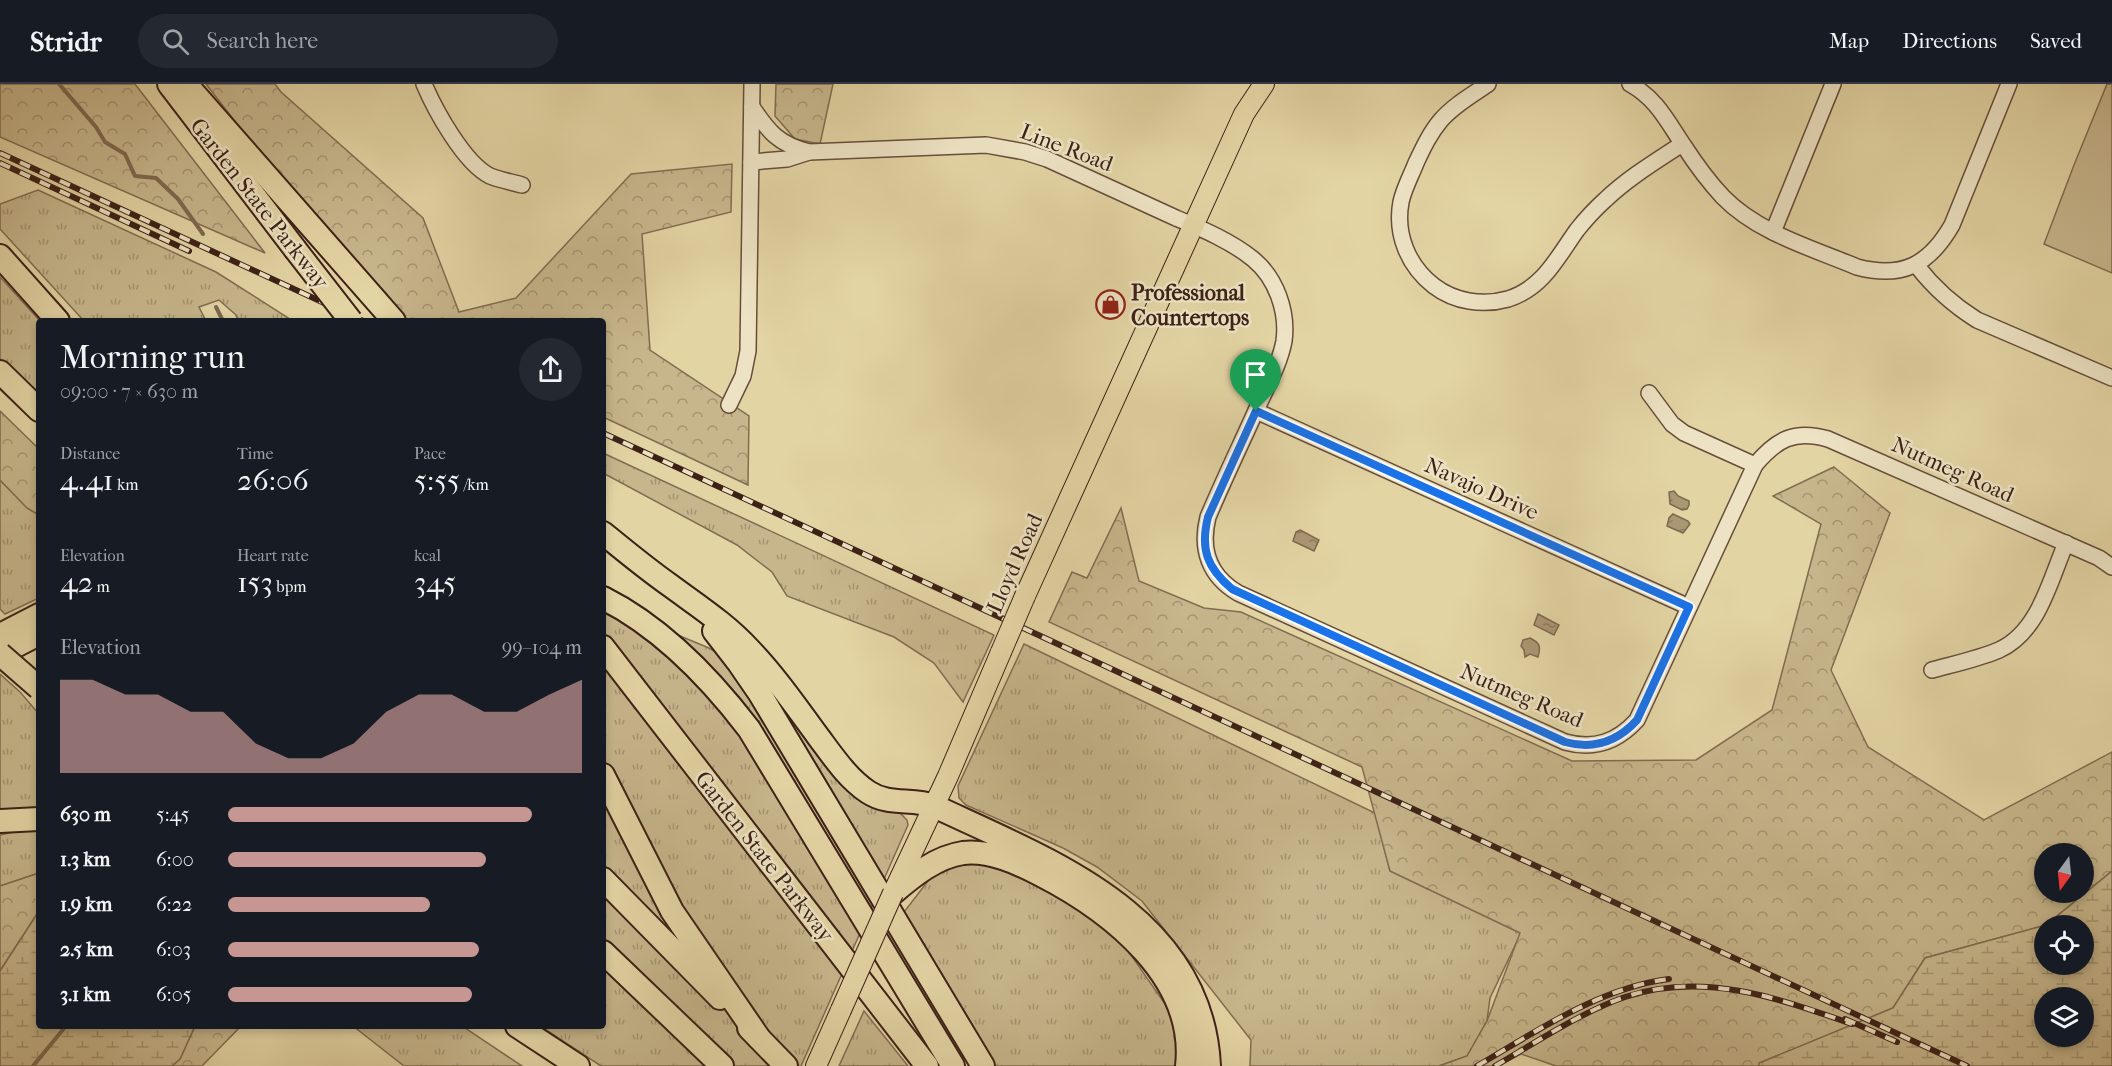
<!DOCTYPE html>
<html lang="en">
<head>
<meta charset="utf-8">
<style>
  :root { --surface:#171b24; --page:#242831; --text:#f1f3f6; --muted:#9ea1a6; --line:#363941; --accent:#c59692 }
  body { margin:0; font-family:"IM FELL French Canon",serif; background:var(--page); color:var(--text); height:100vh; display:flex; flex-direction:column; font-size:22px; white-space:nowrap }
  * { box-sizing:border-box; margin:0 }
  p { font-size:20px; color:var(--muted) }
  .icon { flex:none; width:33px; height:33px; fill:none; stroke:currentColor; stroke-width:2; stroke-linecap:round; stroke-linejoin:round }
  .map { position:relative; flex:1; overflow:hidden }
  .drawer { position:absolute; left:36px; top:234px; width:570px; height:711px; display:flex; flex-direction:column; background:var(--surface); border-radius:6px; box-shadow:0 3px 9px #0003 }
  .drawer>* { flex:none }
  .needle { width:39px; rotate:195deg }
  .buttons { position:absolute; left:2034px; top:759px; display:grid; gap:12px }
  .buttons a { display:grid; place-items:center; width:60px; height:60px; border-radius:50%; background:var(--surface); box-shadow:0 3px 9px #0003; font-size:30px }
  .pin { position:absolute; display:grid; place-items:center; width:51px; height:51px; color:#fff; margin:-62px -26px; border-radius:50% 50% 50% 0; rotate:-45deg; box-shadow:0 0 6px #0007 }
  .pin .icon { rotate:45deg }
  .round { display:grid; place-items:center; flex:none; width:63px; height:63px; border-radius:32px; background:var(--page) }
  .overview { display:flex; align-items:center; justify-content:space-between; height:102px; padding:0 24px }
  h1 { font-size:33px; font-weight:600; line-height:45px }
  .metrics { display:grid; grid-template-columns:repeat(3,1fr); gap:9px; height:102px; padding:6px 24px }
  .metrics div { display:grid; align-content:center }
  .metrics b { font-size:30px; font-weight:600 }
  .metrics small { font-size:16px; font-weight:400 }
  .metrics p { font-size:16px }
  .chart { height:168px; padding:12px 24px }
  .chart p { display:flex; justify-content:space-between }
  .chart svg { width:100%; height:108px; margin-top:6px; fill:var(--accent); opacity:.7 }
  ul { padding:0 24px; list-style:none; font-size:20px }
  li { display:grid; grid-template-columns:96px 72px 1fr; align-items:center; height:45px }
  li i { height:15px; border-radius:8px; background:var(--accent) }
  header { display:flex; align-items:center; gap:36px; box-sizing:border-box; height:84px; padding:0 30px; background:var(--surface); border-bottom:2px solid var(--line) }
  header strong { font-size:28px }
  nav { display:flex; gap:33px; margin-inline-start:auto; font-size:21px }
  .search { width:420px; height:54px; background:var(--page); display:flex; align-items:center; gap:15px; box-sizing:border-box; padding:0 21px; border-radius:33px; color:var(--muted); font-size:22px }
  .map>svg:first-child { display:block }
  .grass { fill:url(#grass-tufts); stroke:#826c52; stroke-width:1.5 }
  .forest { fill:url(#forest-crowns); stroke:#826c52; stroke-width:1.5; fill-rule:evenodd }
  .wetland { fill:url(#wetland-marsh); stroke:#826c52; stroke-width:1.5; fill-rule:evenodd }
  .park { fill:#c7b68c; stroke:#826c52; stroke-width:1.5 }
  .water { fill:url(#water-ripples); stroke:#7e684f; stroke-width:1.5 }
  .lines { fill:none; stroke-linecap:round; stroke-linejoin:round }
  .stream { stroke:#7e684f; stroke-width:4 }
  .minor-casing { stroke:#664e3a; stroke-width:18 }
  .major-casing { stroke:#3c2117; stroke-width:22 }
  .highway-casing { stroke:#3c2117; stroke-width:26 }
  .minor { stroke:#ede3c4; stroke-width:15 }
  .major { stroke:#e3d4a4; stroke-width:20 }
  .highway { stroke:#e3d4a4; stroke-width:22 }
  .rail-casing { stroke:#3c2117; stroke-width:6 }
  .rail { stroke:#ede3c4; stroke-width:4; stroke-dasharray:11; stroke-linecap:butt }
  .major-bridge-casing { stroke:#3c2117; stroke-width:22; stroke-linecap:butt }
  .highway-bridge-casing { stroke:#3c2117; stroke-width:26; stroke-linecap:butt }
  .major-bridge { stroke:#e3d4a4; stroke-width:20 }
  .highway-bridge { stroke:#e3d4a4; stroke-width:22 }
  .route-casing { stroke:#fff; stroke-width:12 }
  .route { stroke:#1a73e8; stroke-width:8 }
  .labels { text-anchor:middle; stroke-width:5; stroke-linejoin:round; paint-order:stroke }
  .street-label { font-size:22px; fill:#3c2117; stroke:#ede3c4 }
  .poi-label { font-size:22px; font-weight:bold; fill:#3c2117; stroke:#ede3c4; text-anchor:start }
</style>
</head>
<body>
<header>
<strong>Stridr</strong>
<div class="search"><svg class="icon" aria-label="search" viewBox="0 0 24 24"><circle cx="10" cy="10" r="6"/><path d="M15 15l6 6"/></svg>Search here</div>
<nav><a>Map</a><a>Directions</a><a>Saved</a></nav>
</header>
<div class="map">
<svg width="2112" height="982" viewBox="0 0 2112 982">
  <defs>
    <pattern id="grass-tufts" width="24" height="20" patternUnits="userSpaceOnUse" patternTransform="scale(1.5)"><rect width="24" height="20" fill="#c7b68c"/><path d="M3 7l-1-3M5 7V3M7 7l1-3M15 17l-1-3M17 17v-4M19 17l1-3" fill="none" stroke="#a39471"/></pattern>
    <pattern id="forest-crowns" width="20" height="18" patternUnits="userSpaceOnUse" patternTransform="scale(1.5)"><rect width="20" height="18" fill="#c7b68c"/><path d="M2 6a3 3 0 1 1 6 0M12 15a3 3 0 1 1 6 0" fill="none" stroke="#a39471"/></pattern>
    <pattern id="wetland-marsh" width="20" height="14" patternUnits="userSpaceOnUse" patternTransform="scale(1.5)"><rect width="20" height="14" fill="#c7b68c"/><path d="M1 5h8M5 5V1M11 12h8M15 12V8" fill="none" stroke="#a39471"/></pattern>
    <pattern id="water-ripples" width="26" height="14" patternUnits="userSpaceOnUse" patternTransform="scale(1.5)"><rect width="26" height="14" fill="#aa9774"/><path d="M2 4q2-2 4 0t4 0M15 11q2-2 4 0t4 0" fill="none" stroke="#8c7b5e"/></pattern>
  </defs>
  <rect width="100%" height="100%" fill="#e3d4a4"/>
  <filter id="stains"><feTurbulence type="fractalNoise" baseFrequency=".00333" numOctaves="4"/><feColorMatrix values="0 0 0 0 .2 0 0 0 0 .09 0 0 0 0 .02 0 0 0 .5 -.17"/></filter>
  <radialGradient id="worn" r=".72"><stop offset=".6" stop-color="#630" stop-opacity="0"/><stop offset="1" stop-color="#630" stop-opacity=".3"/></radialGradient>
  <g class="grass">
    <path d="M38,106L216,188L293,237H238L236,231L219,216L199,223L206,237H84L0,145V120Z"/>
    <path d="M0,193L40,237L39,312L0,275Z"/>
    <path d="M603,369L994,551L963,618L934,579L894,553L787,512L772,488L737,461L603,389Z"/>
    <path d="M0,396L27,424L39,431V514L5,530L0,525Z"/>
    <path d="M603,520L709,564L770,601L887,725L900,729L907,736L908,741L801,982H601L540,942H603Z"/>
    <path d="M1024,560L1375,729L1390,787L1521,849L1490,914L1487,937L1467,972L1439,982H1250L1251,956L1142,817L1097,783L1063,764L966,721L959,714L958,702Z"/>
    <path d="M0,590L20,608L39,630V728L0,727Z"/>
    <path d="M39,746V789L0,802V751L18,747Z"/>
    <path d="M969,775L1025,789L1115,848L1172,930L1179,982H983L904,828L935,788Z"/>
    <path d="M864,927L908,982H839Z"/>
    <path d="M353,942H462L522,982H404Z"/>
  </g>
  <g class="forest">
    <path d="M0,0H135L265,169L0,53Z"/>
    <path d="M206,0H275L281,8L423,134L459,228L516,214L631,90L732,80L731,128L642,150L650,266L749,332L748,401L603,333V237H402L358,196Z"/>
    <path d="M776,0H833L820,60L795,55L775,32Z"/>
    <path d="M0,327L39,365V431L27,424L0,396Z"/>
    <path d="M1834,383L1890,429L1831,586L1868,663L1984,736L2112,668V787L2046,841L1925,874L1893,924L1760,979L1759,982H1556L1521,970L1498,982H1439L1467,972L1487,937L1520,849L1390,787L1362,683L1049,538L1072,488L1087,494L1121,424L1139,497L1204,524L1241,528L1572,677L1696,676L1772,626L1821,440L1773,412ZM2044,770H2084V808H2044Z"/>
    <path d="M39,789V827L0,887V802Z"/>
    <path d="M195,942H241L202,982H172L180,975Z"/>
  </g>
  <g class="wetland">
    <path d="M2112,787V982H1759V979L1893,924L1925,874L2046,841ZM2044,842H2084V880H2044ZM2044,914H2084V952H2044Z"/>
    <path d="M39,827V942H195L180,975L172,982H0V887Z"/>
  </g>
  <path class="park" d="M2107,0H2112V189L2044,160L2074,81Z"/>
  <g class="water">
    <path d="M1674,407L1678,412L1689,417V421L1687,425L1682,426L1670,420L1669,408Z"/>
    <path d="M1673,430L1688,437L1690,440L1683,449L1667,442L1669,434Z"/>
    <path d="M1300,446L1319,456L1314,467L1293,457L1296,448Z"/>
    <path d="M1538,530L1559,541L1554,551L1534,541Z"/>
    <path d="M1530,554C1540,559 1541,562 1538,573L1530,570L1525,573L1524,566L1521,562L1523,556Z"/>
  </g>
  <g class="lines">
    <g class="stream">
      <path d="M59,0L96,43L105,58L125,70L135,92L156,94L178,115L203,150"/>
      <path d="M216,223L223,237"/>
      <path d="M33,982L66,942"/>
    </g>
    <defs>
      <g id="minor">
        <path d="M424,0C435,26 464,79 490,92C500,96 512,98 522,101"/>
        <path d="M1488,0C1472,11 1454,21 1441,36C1430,49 1423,64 1416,79C1411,92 1404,104 1401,118C1395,150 1408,182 1434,202C1455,218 1483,222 1508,215C1543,204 1557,174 1577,146C1585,136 1595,125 1605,116C1628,94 1656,77 1682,60"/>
        <path d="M1630,0C1657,15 1667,37 1684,62C1695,79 1708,97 1723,113C1758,149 1812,164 1857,183C1902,195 1929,181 1952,141L2009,0"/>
        <path d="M752,23C769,48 778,60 809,68L986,61L1025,68L1047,75C1090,95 1133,114 1176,134C1202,145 1231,157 1253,175C1276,194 1288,227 1284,257C1280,279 1268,300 1259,320C1242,358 1224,395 1208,433C1200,465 1209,492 1238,509L1565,658C1594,666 1617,658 1637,636L1755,381C1776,356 1794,345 1828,355L2099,474L2112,483"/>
        <path d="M751,78L787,75L809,68"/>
        <path d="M1773,148L1833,0"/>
        <path d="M1917,182C1934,204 1953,221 1977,236L2112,294"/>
        <path d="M1649,309L1672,340L1684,349L1755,381"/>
        <path d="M729,321L743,292L748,267L752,0"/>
        <path d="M1256,327L1689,523"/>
        <path d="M1932,586C1954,580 1978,575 1999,566C2039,548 2050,496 2066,459"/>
      </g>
      <g id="major">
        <path d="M1025,512L1244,30L1264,0"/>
        <path d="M893,809L948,692L1001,568"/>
        <path d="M816,982L841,926"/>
      </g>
      <g id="highway">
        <path d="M169,0L295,165"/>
        <path d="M186,0L394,237"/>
        <path d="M0,172L58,237"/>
        <path d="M0,288L39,326"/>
        <path d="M603,449C625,467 648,486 671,502C698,522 726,540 749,565C774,591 795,621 817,651C832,671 847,694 868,708C889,722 911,714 934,722C1049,776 1202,831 1209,982"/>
        <path d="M603,514C661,543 710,594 749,645L953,982"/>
        <path d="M714,547L738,578L760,610L983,982"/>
        <path d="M0,551L39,531"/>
        <path d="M603,563L927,982"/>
        <path d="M0,570L39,550"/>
        <path d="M603,691L672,827L759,954"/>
        <path d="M0,737L39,735"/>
        <path d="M603,795L720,914"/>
        <path d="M893,809C913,792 936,773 963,769C990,766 1018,779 1041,791C1111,827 1197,894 1187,982"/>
        <path d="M603,868L722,982"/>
        <path d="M517,942L578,982"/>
        <path d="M749,944L786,982"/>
      </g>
    </defs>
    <use href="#minor" class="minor-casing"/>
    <use href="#major" class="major-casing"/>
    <use href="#highway" class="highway-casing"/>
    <use href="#minor" class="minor"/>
    <use href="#major" class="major"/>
    <use href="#highway" class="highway"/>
    <defs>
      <g id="rail">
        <path d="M0,69L363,237"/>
        <path d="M0,79L189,167"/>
        <path d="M603,349L1967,982"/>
        <path d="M1845,935L1897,958"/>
        <path d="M1477,982C1537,947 1599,904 1669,895"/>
        <path d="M1495,982C1535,959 1581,928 1625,913C1703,887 1778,914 1852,940"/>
      </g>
    </defs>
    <use href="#rail" class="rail-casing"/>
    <use href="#rail" class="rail"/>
    <defs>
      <g id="major-bridge">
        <path d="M1001,568L1025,512"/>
        <path d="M841,926L893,809"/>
      </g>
      <g id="highway-bridge">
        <path d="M295,165L351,237"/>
        <path d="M0,570L39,604"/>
      </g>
    </defs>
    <use href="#major-bridge" class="major-bridge-casing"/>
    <use href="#highway-bridge" class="highway-bridge-casing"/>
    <use href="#major-bridge" class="major-bridge"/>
    <use href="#highway-bridge" class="highway-bridge"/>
  </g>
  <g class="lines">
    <defs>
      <path id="route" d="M1256,327L1689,523L1637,636C1617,658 1594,666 1565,658L1232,505C1207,484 1200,465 1208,433Z"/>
    </defs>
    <use href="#route" class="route-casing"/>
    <use href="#route" class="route"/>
  </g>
  <defs>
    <symbol id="shop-ring" viewBox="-11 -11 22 22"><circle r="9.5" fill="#ede3c4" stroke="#8f2418" stroke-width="1.5"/><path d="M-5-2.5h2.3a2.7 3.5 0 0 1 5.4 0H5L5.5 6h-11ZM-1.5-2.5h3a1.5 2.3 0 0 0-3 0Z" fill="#8f2418"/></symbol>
  </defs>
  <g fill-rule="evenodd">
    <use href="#shop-ring" x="1094" y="204" width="33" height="33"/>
  </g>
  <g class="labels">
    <g class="street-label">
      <text transform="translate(1067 63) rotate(21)" y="8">Line Road</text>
      <text transform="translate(260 119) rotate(52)" y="8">Garden State Parkway</text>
      <text transform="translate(1953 385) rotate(24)" y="8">Nutmeg Road</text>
      <text transform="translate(1482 404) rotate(24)" y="8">Navajo Drive</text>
      <text transform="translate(1014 479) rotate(-66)" y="8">Lloyd Road</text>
      <text transform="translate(1522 611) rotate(23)" y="8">Nutmeg Road</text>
      <text transform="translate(765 772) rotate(52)" y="8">Garden State Parkway</text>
    </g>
    <g class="poi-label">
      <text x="1131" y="216">Professional<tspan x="1131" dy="25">Countertops</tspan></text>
    </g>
  </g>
  <rect width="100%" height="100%" filter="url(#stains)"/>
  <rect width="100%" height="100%" fill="url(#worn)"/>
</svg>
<div class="buttons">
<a><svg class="needle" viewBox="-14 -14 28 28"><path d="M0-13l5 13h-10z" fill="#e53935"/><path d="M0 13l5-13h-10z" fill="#9ea1a6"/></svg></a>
<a><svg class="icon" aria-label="locate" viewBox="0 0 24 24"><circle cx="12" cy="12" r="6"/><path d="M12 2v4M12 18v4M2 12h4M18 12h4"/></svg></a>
<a><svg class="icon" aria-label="layers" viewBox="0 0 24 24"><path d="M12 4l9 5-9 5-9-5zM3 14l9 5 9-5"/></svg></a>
</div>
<div class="pin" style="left:1256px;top:327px;background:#1e9e55"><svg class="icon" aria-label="arrive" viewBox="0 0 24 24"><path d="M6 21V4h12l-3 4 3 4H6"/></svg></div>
<section class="drawer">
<div class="overview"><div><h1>Morning run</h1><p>09:00 · 7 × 630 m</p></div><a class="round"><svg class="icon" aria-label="share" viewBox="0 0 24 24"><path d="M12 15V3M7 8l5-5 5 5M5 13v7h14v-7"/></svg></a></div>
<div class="metrics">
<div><p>Distance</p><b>4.41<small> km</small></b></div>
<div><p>Time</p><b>26:06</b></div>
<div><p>Pace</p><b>5:55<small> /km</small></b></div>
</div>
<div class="metrics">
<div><p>Elevation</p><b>42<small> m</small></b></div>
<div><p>Heart rate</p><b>153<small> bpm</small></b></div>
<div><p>kcal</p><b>345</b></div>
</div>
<div class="chart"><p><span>Elevation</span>99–104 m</p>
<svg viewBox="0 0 160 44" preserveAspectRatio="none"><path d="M0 44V6L10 6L20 12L30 12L40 19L50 19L60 32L70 38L80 38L90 32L100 19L110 12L120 12L130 19L140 19L150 12L160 6V44z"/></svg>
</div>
<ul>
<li><b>630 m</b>5:45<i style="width:86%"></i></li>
<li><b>1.3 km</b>6:00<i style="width:73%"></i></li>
<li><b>1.9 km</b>6:22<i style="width:57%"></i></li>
<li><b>2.5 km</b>6:03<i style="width:71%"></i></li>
<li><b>3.1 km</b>6:05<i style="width:69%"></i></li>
</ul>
</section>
</div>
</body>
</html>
